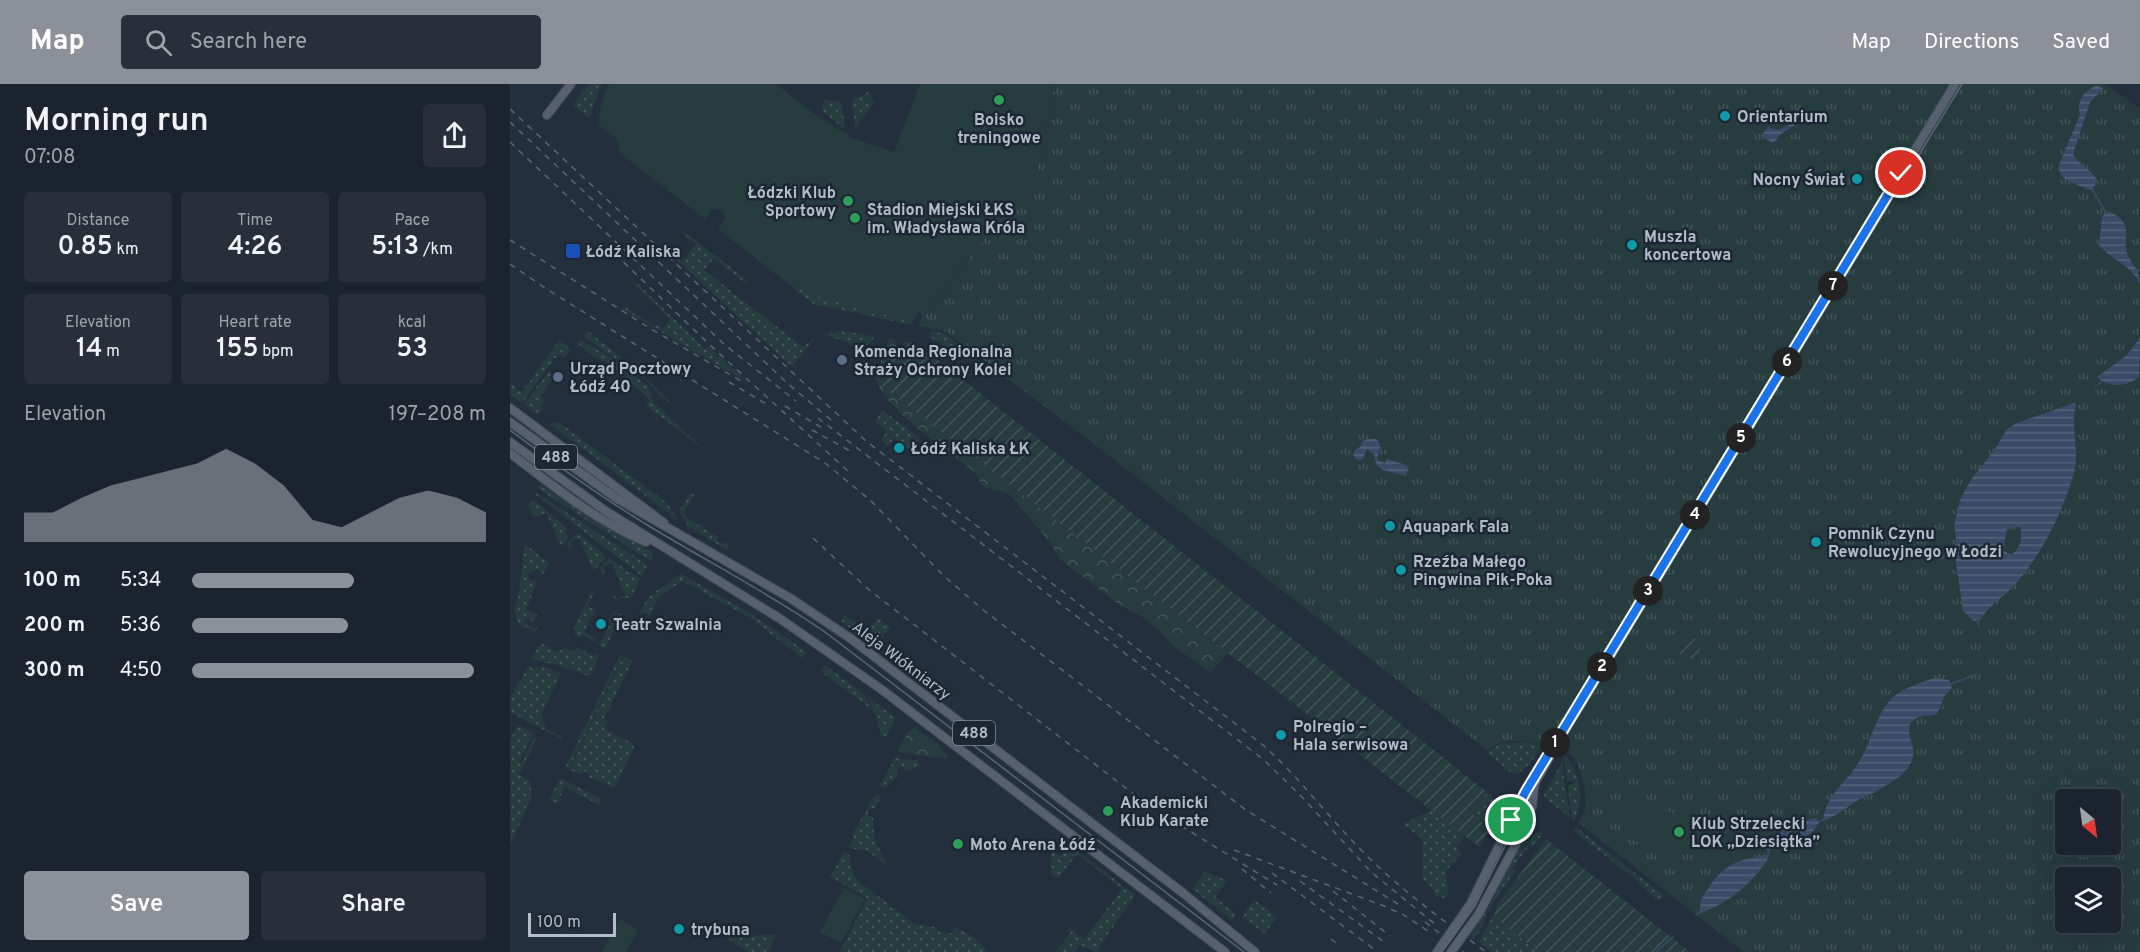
<!DOCTYPE html>
<html lang="en">
<head>
<meta charset="utf-8">
<style>
  :root { --surface:#1b232e; --page:#282f3a; --text:#f1f3f6; --muted:#a0a4aa; --line:#39404a; --accent:#8c9099 }
  body { margin:0; font-family:Overpass,sans-serif; background:var(--page); color:var(--text); height:100vh; display:flex; flex-direction:column; font-size:22px; white-space:nowrap }
  * { box-sizing:border-box; margin:0 }
  p { font-size:20px; color:var(--muted) }
  .icon { flex:none; width:33px; height:33px; fill:none; stroke:currentColor; stroke-width:2; stroke-linecap:round; stroke-linejoin:round }
  .map { position:relative; flex:1; overflow:hidden }
  .drawer { display:flex; flex-direction:column; background:var(--surface); width:510px }
  .drawer>* { flex:none }
  .needle { width:39px; rotate:151deg }
  .buttons { position:absolute; left:1545px; top:705px; display:grid; gap:12px }
  .buttons a { display:grid; place-items:center; width:66px; height:66px; border-radius:6px; background:var(--surface); box-shadow:0 6px 24px #0002,0 0 0 2px var(--line); font-size:30px }
  .scale { position:absolute; left:18px; bottom:15px; width:88px; box-sizing:border-box; padding-left:6px; border:3px solid #b4bcc9; border-top:0; font-size:16px; line-height:21px; white-space:nowrap; color:#b4bcc9; -webkit-text-stroke:4px #1d2633; paint-order:stroke }
  .pin { position:absolute; display:grid; place-items:center; width:51px; height:51px; color:#fff; margin:-26px; border:3px solid #fff; border-radius:50%; box-shadow:0 2px 6px #0007 }
  .km { position:absolute; width:30px; height:30px; margin:-15px; border-radius:50%; background:#222; color:#fff; font-size:16px; line-height:30px; text-align:center }
  .round { display:grid; place-items:center; flex:none; width:63px; height:63px; border-radius:6px; background:var(--page) }
  .overview { display:flex; align-items:center; justify-content:space-between; height:102px; padding:0 24px }
  h1 { font-size:33px; font-weight:600; line-height:45px }
  .metrics { display:grid; grid-template-columns:repeat(3,1fr); gap:9px; height:102px; padding:6px 24px }
  .metrics div { display:grid; align-content:center; border-radius:6px; background:var(--page); text-align:center }
  .metrics b { font-size:26px; font-weight:600 }
  .metrics small { font-size:16px; font-weight:400 }
  .metrics p { font-size:16px }
  .chart { height:168px; padding:12px 24px }
  .chart p { display:flex; justify-content:space-between }
  .chart svg { width:100%; height:108px; margin-top:6px; fill:var(--accent); opacity:.7 }
  .action { display:flex; gap:12px; margin-top:auto; padding:12px 24px }
  .action a { flex:1; height:69px; border-radius:6px; background:var(--accent); color:#fff; font-size:24px; font-weight:600; line-height:69px; text-align:center }
  .action a+a { background:var(--page); color:var(--text) }
  ul { padding:0 24px; list-style:none; font-size:20px }
  li { display:grid; grid-template-columns:96px 72px 1fr; align-items:center; height:45px }
  li i { height:15px; border-radius:8px; background:var(--accent) }
  header { display:flex; align-items:center; gap:36px; box-sizing:border-box; height:84px; padding:0 30px; background:var(--accent); color:#fff }
  header strong { font-size:28px }
  nav { display:flex; gap:33px; margin-inline-start:auto; font-size:21px }
  .search { width:420px; height:54px; background:var(--page); display:flex; align-items:center; gap:15px; box-sizing:border-box; padding:0 21px; border-radius:6px; color:var(--muted); font-size:22px }
  main { display:flex; flex:1; min-height:0 }
  .map>svg:first-child { display:block }
  .grass { fill:url(#grass-dots) }
  .forest { fill:url(#forest-crowns) }
  .park { fill:url(#park-tufts); fill-rule:evenodd }
  .garden { fill:url(#garden-furrows) }
  .pitch { fill:#263c3f }
  .water { fill:url(#water-rules); fill-rule:evenodd }
  .lines { fill:none; stroke-linecap:round; stroke-linejoin:round }
  .stream { stroke:#394c67; stroke-width:1.5 }
  .major-casing { stroke:#414a57; stroke-width:10 }
  .major { stroke:#56606e; stroke-width:8 }
  .tram { stroke:#5a6575; stroke-width:1.5 }
  .rail { stroke:#5a6575; stroke-width:1.5; stroke-dasharray:6 6; stroke-linecap:butt }
  .route-casing { stroke:#fff; stroke-width:12 }
  .route { stroke:#1a73e8; stroke-width:8 }
  .leisure-dot { fill:#2e9e5b; stroke:#1d2633; stroke-width:2 }
  .culture-dot { fill:#0f9aa8; stroke:#1d2633; stroke-width:2 }
  .transit-dot { fill:#1a4fb4; stroke:#1d2633; stroke-width:2 }
  .service-dot { fill:#5c6f8a; stroke:#1d2633; stroke-width:2 }
  .labels { text-anchor:middle; stroke-width:5; stroke-linejoin:round; paint-order:stroke }
  .shield { fill:#1d2633; stroke:#878f9c; stroke-width:1.5 }
  .shield-label { font-size:15px; font-weight:bold; fill:#b4bcc9 }
  .poi-label { font-size:16px; font-weight:bold; fill:#b4bcc9; stroke:#1d2633; text-anchor:start }
  .street-label { font-size:16px; fill:#b4bcc9; stroke:#1d2633 }
</style>
</head>
<body>
<header>
<strong>Map</strong>
<div class="search"><svg class="icon" aria-label="search" viewBox="0 0 24 24"><circle cx="10" cy="10" r="6"/><path d="M15 15l6 6"/></svg>Search here</div>
<nav><a>Map</a><a>Directions</a><a>Saved</a></nav>
</header>
<main>
<section class="drawer">
<div class="overview"><div><h1>Morning run</h1><p>07:08</p></div><a class="round"><svg class="icon" aria-label="share" viewBox="0 0 24 24"><path d="M12 15V3M7 8l5-5 5 5M5 13v7h14v-7"/></svg></a></div>
<div class="metrics">
<div><p>Distance</p><b>0.85<small> km</small></b></div>
<div><p>Time</p><b>4:26</b></div>
<div><p>Pace</p><b>5:13<small> /km</small></b></div>
</div>
<div class="metrics">
<div><p>Elevation</p><b>14<small> m</small></b></div>
<div><p>Heart rate</p><b>155<small> bpm</small></b></div>
<div><p>kcal</p><b>53</b></div>
</div>
<div class="chart"><p><span>Elevation</span>197–208 m</p>
<svg viewBox="0 0 160 44" preserveAspectRatio="none"><path d="M0 44V32L10 32L20 26L30 21L40 18L50 15L60 12L70 6L80 12L90 21L100 35L110 38L120 32L130 26L140 23L150 26L160 32V44z"/></svg>
</div>
<ul>
<li><b>100 m</b>5:34<i style="width:55%"></i></li>
<li><b>200 m</b>5:36<i style="width:53%"></i></li>
<li><b>300 m</b>4:50<i style="width:96%"></i></li>
</ul>
<div class="action"><a>Save</a><a>Share</a></div>
</section>
<div class="map">
<svg width="1630" height="868" viewBox="0 0 1630 868">
  <defs>
    <pattern id="grass-dots" width="8" height="8" patternUnits="userSpaceOnUse" patternTransform="scale(1.5)"><rect width="8" height="8" fill="#263c3f"/><path d="M2 2h.1M6 6h.1" fill="none" stroke="#435659" stroke-width="1.8" stroke-linecap="round"/></pattern>
    <pattern id="forest-crowns" width="20" height="18" patternUnits="userSpaceOnUse" patternTransform="scale(1.5)"><rect width="20" height="18" fill="#263c3f"/><path d="M2 6a3 3 0 1 1 6 0M12 15a3 3 0 1 1 6 0" fill="none" stroke="#435659"/></pattern>
    <pattern id="park-tufts" width="24" height="20" patternUnits="userSpaceOnUse" patternTransform="scale(1.5)"><rect width="24" height="20" fill="#263c3f"/><path d="M3 7l-1-3M5 7V3M7 7l1-3M15 17l-1-3M17 17v-4M19 17l1-3" fill="none" stroke="#435659"/></pattern>
    <pattern id="garden-furrows" width="10" height="10" patternUnits="userSpaceOnUse" patternTransform="scale(1.5)"><rect width="10" height="10" fill="#263c3f"/><path d="M-1 1l2-2M0 10L10 0M9 11l2-2" fill="none" stroke="#435659"/></pattern>
    <pattern id="water-rules" width="6" height="5" patternUnits="userSpaceOnUse" patternTransform="scale(1.5)"><rect width="6" height="5" fill="#394c67"/><path d="M0 2.5h6" fill="none" stroke="#53647b"/></pattern>
  </defs>
  <rect width="100%" height="100%" fill="#242f3e"/>
  <g class="grass">
    <path d="M79,0H92L79,34L63,21Z"/>
    <path d="M358,8L364,19L345,43L342,17Z"/>
    <path d="M314,16L331,18L335,43L333,44L312,27Z"/>
    <path d="M175,148L238,197L236,200L204,174L194,186L293,263L305,254L282,283L154,164L161,163L175,174L186,160L173,150Z"/>
    <path d="M272,193L362,227L402,237L401,241L304,220L289,209Z"/>
    <path d="M127,199L195,265L198,262L240,300L106,221L115,225L117,222L118,225L144,242L146,241L153,244L160,235L125,201Z"/>
    <path d="M331,246L365,253L350,268L342,260L316,251Z"/>
    <path d="M78,247L135,293L181,338L163,321L152,314L135,295L74,253Z"/>
    <path d="M420,247L435,250L481,286L479,288L465,277L454,275L420,253Z"/>
    <path d="M49,256L61,265L54,274L49,271L46,274H41L43,277L12,319L0,310V299L12,308Z"/>
    <path d="M71,256L106,277L138,302L143,318L196,367L137,322L138,314L103,282L83,272L68,260Z"/>
    <path d="M39,287L42,289L40,293L43,295L30,312L35,316L31,322L33,324L28,331L14,320Z"/>
    <path d="M372,326L410,354L401,366L384,354L378,362L371,356L377,347L365,338Z"/>
    <path d="M45,338L54,342L157,419L168,436L40,340Z"/>
    <path d="M30,400L77,431L139,466L143,470L142,476L134,473L27,404Z"/>
    <path d="M25,408L138,481L132,492L25,410Z"/>
    <path d="M181,409L184,411L174,429L180,436L209,453L207,457L214,460L216,457L218,461V467L178,442L169,427Z"/>
    <path d="M24,416L56,443L57,457L51,462L36,429L24,433L18,420Z"/>
    <path d="M66,450H70L96,473L85,485L83,486L69,454L60,457L62,464L59,465L57,459Z"/>
    <path d="M16,461L39,479L34,490L26,485L18,489L20,496L27,497L16,526L27,531L23,538L16,534L14,538L25,545L28,541L25,548L8,539L4,526L9,510L14,463Z"/>
    <path d="M99,474L130,495L122,513L106,516L103,513L104,510L106,515L115,511L102,479L93,482L95,488L92,489L90,483Z"/>
    <path d="M171,490L233,525L297,568L292,574L239,533L172,497L148,514L134,544L139,531L133,528L126,538L138,513Z"/>
    <path d="M83,506L85,508L77,522L85,526L74,548L86,554L85,557L90,559L101,538L99,537L104,527L112,531L95,565L90,562V560L72,551L71,554L66,552L63,545Z"/>
    <path d="M335,531L357,547L368,534L380,543L368,560L356,557L331,537Z"/>
    <path d="M33,560L47,568L55,564L64,568L66,563L84,572L86,569L90,571L79,592L45,580L21,576L28,562Z"/>
    <path d="M110,571L113,572L58,686L55,684Z"/>
    <path d="M116,573L123,577L94,635L98,637L95,645L122,659L124,664L104,704L79,693L80,690L74,687L71,690L59,686L113,574Z"/>
    <path d="M315,581L355,611L363,626L310,587Z"/>
    <path d="M18,582L35,583L51,589L32,629L33,637L36,640L35,644L52,653L51,655L0,628V615Z"/>
    <path d="M358,613L386,634L376,653L372,652L365,629Z"/>
    <path d="M8,641L24,649L9,678L12,679L24,653L27,654L9,691L20,697L22,713L0,760V656Z"/>
    <path d="M1017,658L1032,661C1025,672 1017,688 1003,690L976,669L991,659Z"/>
    <path d="M1055,672C1071,689 1075,717 1064,737L1062,736L1058,702L1064,699L1063,696L1057,698L1054,675Z"/>
    <path d="M385,674L408,677L410,682L395,687L392,682L386,686L389,692L375,704L370,701Z"/>
    <path d="M1052,678L1060,734L1033,712Z"/>
    <path d="M50,694L92,715L89,721L55,703L47,719L39,716Z"/>
    <path d="M977,708C992,720 990,730 980,745L961,731Z"/>
    <path d="M366,710L371,712L365,725L360,723L357,731L363,733L364,754L378,782L356,766L344,765L338,763L344,754L342,751Z"/>
    <path d="M922,726L955,752L946,764L951,770L936,787L938,812L933,814L926,812L921,803L912,795V755L893,740Z"/>
    <path d="M1066,743L1153,811L1148,817L1125,795L1063,747Z"/>
    <path d="M539,745L625,811L586,868L570,861L565,868H546L561,848L557,846L559,844L574,855L612,805L567,770L546,796V792L541,791V769L543,767L550,772L558,761Z"/>
    <path d="M1031,748L1033,749L1023,763L1020,761L1002,784L1005,787L976,830L973,842L964,855L960,852L978,825L1015,752Z"/>
    <path d="M334,767L339,771L343,789L348,797L405,840L425,843L432,849H443L444,843C456,848 471,856 477,868H330L357,814L320,793Z"/>
    <path d="M695,787L717,797L705,813L726,830L722,836L682,805Z"/>
    <path d="M744,816L767,833L756,848V851L732,833Z"/>
    <path d="M983,831L984,833L1029,868H981L969,858Z"/>
    <path d="M266,851L257,868H239L219,856L221,852Z"/>
  </g>
  <g class="forest">
    <path d="M379,254L384,255L388,268L367,298L718,569L701,588L663,562L647,544L628,530L610,521L551,476L538,456L499,410L477,404L471,401L467,390C443,371 368,321 366,292Z"/>
    <path d="M405,644L429,661L439,675L387,668L399,647Z"/>
  </g>
  <path class="park" d="M545,0H1595L1630,25V868H1234L1069,739C1071,735 1074,730 1075,726C1078,712 1071,676 1059,669C1044,660 1006,653 989,659C985,661 981,664 977,666L584,360L435,247L409,242L410,237L527,88ZM1556,716H1600V760H1556ZM1556,794H1600V838H1556Z"/>
  <g class="garden">
    <path d="M395,257L410,262L977,708L962,730L980,745L969,763L367,298Z"/>
    <circle cx="1179" cy="564" r="11"/>
    <path d="M1036,755L1180,868H1029L984,833L987,821Z"/>
  </g>
  <g class="pitch">
    <path d="M99,0H266L303,29L344,55L384,68L410,0H545L527,88L412,234L410,227L402,238L298,210L272,195L208,145L215,135L214,133L215,130L211,125H203L195,135L115,73L110,69L107,55L88,41L91,20Z"/>
    <path d="M1126,720L1219,742L1227,751L1228,765L1217,775L1207,777L1118,755C1104,742 1109,726 1126,720Z"/>
    <path d="M334,804L355,815L331,859L310,848Z"/>
    <path d="M110,835L128,846L116,868H92Z"/>
  </g>
  <g class="water">
    <path d="M1587,1L1593,5L1580,18L1563,70C1569,81 1581,85 1587,96L1584,104L1580,106C1568,100 1551,99 1548,83L1570,31C1567,15 1573,8 1587,1Z"/>
    <path d="M1287,25H1290L1291,31L1295,32L1293,38L1289,37C1282,45 1275,46 1269,52C1267,55 1266,57 1263,59L1251,52L1258,43L1268,46L1281,40L1286,33L1285,27Z"/>
    <path d="M1599,127C1605,131 1611,133 1614,139C1618,147 1615,156 1616,164C1618,180 1630,182 1630,200C1620,179 1602,177 1589,161L1592,133Z"/>
    <path d="M1630,254L1629,293C1618,303 1598,304 1587,293L1617,271Z"/>
    <path d="M1564,319L1566,320C1560,343 1570,366 1564,389C1553,427 1534,466 1509,496C1497,511 1481,519 1470,536L1464,537L1453,527L1445,471L1446,450L1444,442L1450,416L1460,397L1485,365L1497,345L1507,339ZM1502,443H1510C1513,452 1510,466 1501,471L1493,466L1497,445Z"/>
    <path d="M859,355H866C873,361 870,366 867,374L869,377L874,378L873,382L877,375L899,382L896,392L873,386L867,382L864,370L857,365L853,375L850,376L845,374L843,370L845,366L850,363L853,357Z"/>
    <path d="M1424,594L1439,596L1442,604L1434,613L1427,630C1422,632 1418,631 1413,632C1391,636 1401,654 1404,668L1401,679L1391,692L1367,707L1348,716L1328,730L1313,737C1316,709 1337,699 1350,676C1362,656 1366,630 1382,614C1393,604 1410,599 1424,594Z"/>
    <path d="M1306,734L1309,738C1299,759 1277,762 1257,767V764C1267,746 1286,737 1306,734Z"/>
    <path d="M1256,771L1259,773C1244,798 1218,820 1190,829C1189,818 1193,812 1199,803C1215,779 1229,776 1256,771Z"/>
  </g>
  <g class="lines">
    <g class="stream">
      <path d="M1582,105L1596,129"/>
      <path d="M1585,303L1591,298"/>
      <path d="M1467,536L1469,542"/>
      <path d="M1441,600L1465,591"/>
      <path d="M1309,737L1313,736"/>
      <path d="M1258,771L1259,767"/>
      <path d="M1186,831L1189,828"/>
      <path d="M1146,868L1163,853"/>
    </g>
    <defs>
      <g id="major">
        <path d="M37,31L61,0"/>
        <path d="M0,324L154,439"/>
        <path d="M0,338L106,414L280,514L340,554L673,809L745,868"/>
        <path d="M0,358L97,428L269,534L371,605L715,868"/>
        <path d="M0,369C43,402 86,437 136,458"/>
        <path d="M927,868L961,819L1016,707L1445,0"/>
        <path d="M941,868L968,831L1013,747L1022,723L1025,696"/>
      </g>
    </defs>
    <use href="#major" class="major-casing"/>
    <use href="#major" class="major"/>
    <g class="tram">
      <path d="M0,346C45,380 91,413 139,442C198,478 259,509 315,548L734,868"/>
      <path d="M932,868L965,822L1007,738L1052,659L1452,0"/>
    </g>
    <g class="rail">
      <path d="M0,25L356,357L753,661C790,694 819,734 854,769C891,806 934,837 976,868"/>
      <path d="M0,38L276,298L321,336"/>
      <path d="M0,58L215,261L286,317"/>
      <path d="M0,156L141,245L233,298"/>
      <path d="M105,170L200,261L340,389"/>
      <path d="M0,180L35,204L315,379L360,416L434,492L472,525L736,726L888,820"/>
      <path d="M219,298L258,321"/>
      <path d="M275,322L314,345"/>
      <path d="M308,334L754,676L791,712L861,788L926,841"/>
      <path d="M302,346L342,368"/>
      <path d="M303,454L358,505L639,722L767,801"/>
      <path d="M724,766L874,822L894,831L918,847"/>
      <path d="M732,785L761,809"/>
      <path d="M762,789L868,868"/>
      <path d="M790,797L874,858"/>
      <path d="M823,807L880,852"/>
      <path d="M915,838L954,868"/>
      <path d="M821,855L828,860"/>
    </g>
  </g>
  <g class="lines">
    <defs>
      <path id="route" d="M1001,736L1016,707L1391,89"/>
    </defs>
    <use href="#route" class="route-casing"/>
    <use href="#route" class="route"/>
  </g>
  <g class="leisure-dot">
    <circle cx="489" cy="16" r="6"/>
    <circle cx="338" cy="117" r="6"/>
    <circle cx="345" cy="134" r="6"/>
    <circle cx="598" cy="727" r="6"/>
    <circle cx="1169" cy="748" r="6"/>
    <circle cx="448" cy="760" r="6"/>
  </g>
  <g class="culture-dot">
    <circle cx="1215" cy="32" r="6"/>
    <circle cx="1347" cy="95" r="6"/>
    <circle cx="1122" cy="161" r="6"/>
    <circle cx="389" cy="364" r="6"/>
    <circle cx="880" cy="442" r="6"/>
    <circle cx="1306" cy="458" r="6"/>
    <circle cx="891" cy="486" r="6"/>
    <circle cx="91" cy="540" r="6"/>
    <circle cx="771" cy="651" r="6"/>
    <circle cx="169" cy="845" r="6"/>
  </g>
  <rect class="transit-dot" x="55" y="159" width="16" height="16" rx="3"/>
  <g class="service-dot">
    <circle cx="332" cy="276" r="6"/>
    <circle cx="48" cy="293" r="6"/>
  </g>
  <g class="labels">
    <g class="shield">
      <rect x="25" y="361" width="42" height="24" rx="4.5"/>
      <rect x="443" y="637" width="42" height="24" rx="4.5"/>
    </g>
    <g class="shield-label">
      <text x="46" y="378">488</text>
      <text x="464" y="654">488</text>
    </g>
    <g class="poi-label">
      <text x="1227" y="38">Orientarium</text>
      <text x="489" y="41" text-anchor="middle">Boisko<tspan x="489" dy="18">treningowe</tspan></text>
      <text x="1335" y="101" text-anchor="end">Nocny Świat</text>
      <text x="326" y="114" text-anchor="end">Łódzki Klub<tspan x="326" dy="18">Sportowy</tspan></text>
      <text x="357" y="131">Stadion Miejski ŁKS<tspan x="357" dy="18">im. Władysława Króla</tspan></text>
      <text x="1134" y="158">Muszla<tspan x="1134" dy="18">koncertowa</tspan></text>
      <text x="76" y="173">Łódź Kaliska</text>
      <text x="344" y="273">Komenda Regionalna<tspan x="344" dy="18">Straży Ochrony Kolei</tspan></text>
      <text x="60" y="290">Urząd Pocztowy<tspan x="60" dy="18">Łódź 40</tspan></text>
      <text x="401" y="370">Łódź Kaliska ŁK</text>
      <text x="892" y="448">Aquapark Fala</text>
      <text x="1318" y="455">Pomnik Czynu<tspan x="1318" dy="18">Rewolucyjnego w Łodzi</tspan></text>
      <text x="903" y="483">Rzeźba Małego<tspan x="903" dy="18">Pingwina Pik-Poka</tspan></text>
      <text x="103" y="546">Teatr Szwalnia</text>
      <text x="783" y="648">Polregio –<tspan x="783" dy="18">Hala serwisowa</tspan></text>
      <text x="610" y="724">Akademicki<tspan x="610" dy="18">Klub Karate</tspan></text>
      <text x="1181" y="745">Klub Strzelecki<tspan x="1181" dy="18">LOK „Dziesiątka”</tspan></text>
      <text x="460" y="766">Moto Arena Łódź</text>
      <text x="181" y="851">trybuna</text>
    </g>
    <g class="street-label">
      <text transform="translate(392 576) rotate(37)" y="6">Aleja Włókniarzy</text>
    </g>
  </g>
</svg>
<div class="buttons">
<a><svg class="needle" viewBox="-14 -14 28 28"><path d="M0-13l5 13h-10z" fill="#e53935"/><path d="M0 13l5-13h-10z" fill="#a0a4aa"/></svg></a>
<a><svg class="icon" aria-label="layers" viewBox="0 0 24 24"><path d="M12 4l9 5-9 5-9-5zM3 14l9 5 9-5"/></svg></a>
</div>
<div class="scale">100 m</div>
<div class="pin" style="left:1001px;top:736px;background:#1e9e55"><svg class="icon" aria-label="arrive" viewBox="0 0 24 24"><path d="M6 21V4h12l-3 4 3 4H6"/></svg></div>
<div class="pin" style="left:1391px;top:89px;background:#d93025"><svg class="icon" aria-label="check" viewBox="0 0 24 24"><path d="M5 12l5 5 9-10"/></svg></div>
<b class="km" style="left:1045px;top:659px">1</b>
<b class="km" style="left:1092px;top:583px">2</b>
<b class="km" style="left:1138px;top:507px">3</b>
<b class="km" style="left:1185px;top:431px">4</b>
<b class="km" style="left:1231px;top:354px">5</b>
<b class="km" style="left:1277px;top:278px">6</b>
<b class="km" style="left:1323px;top:202px">7</b>
</div>
</main>
</body>
</html>
